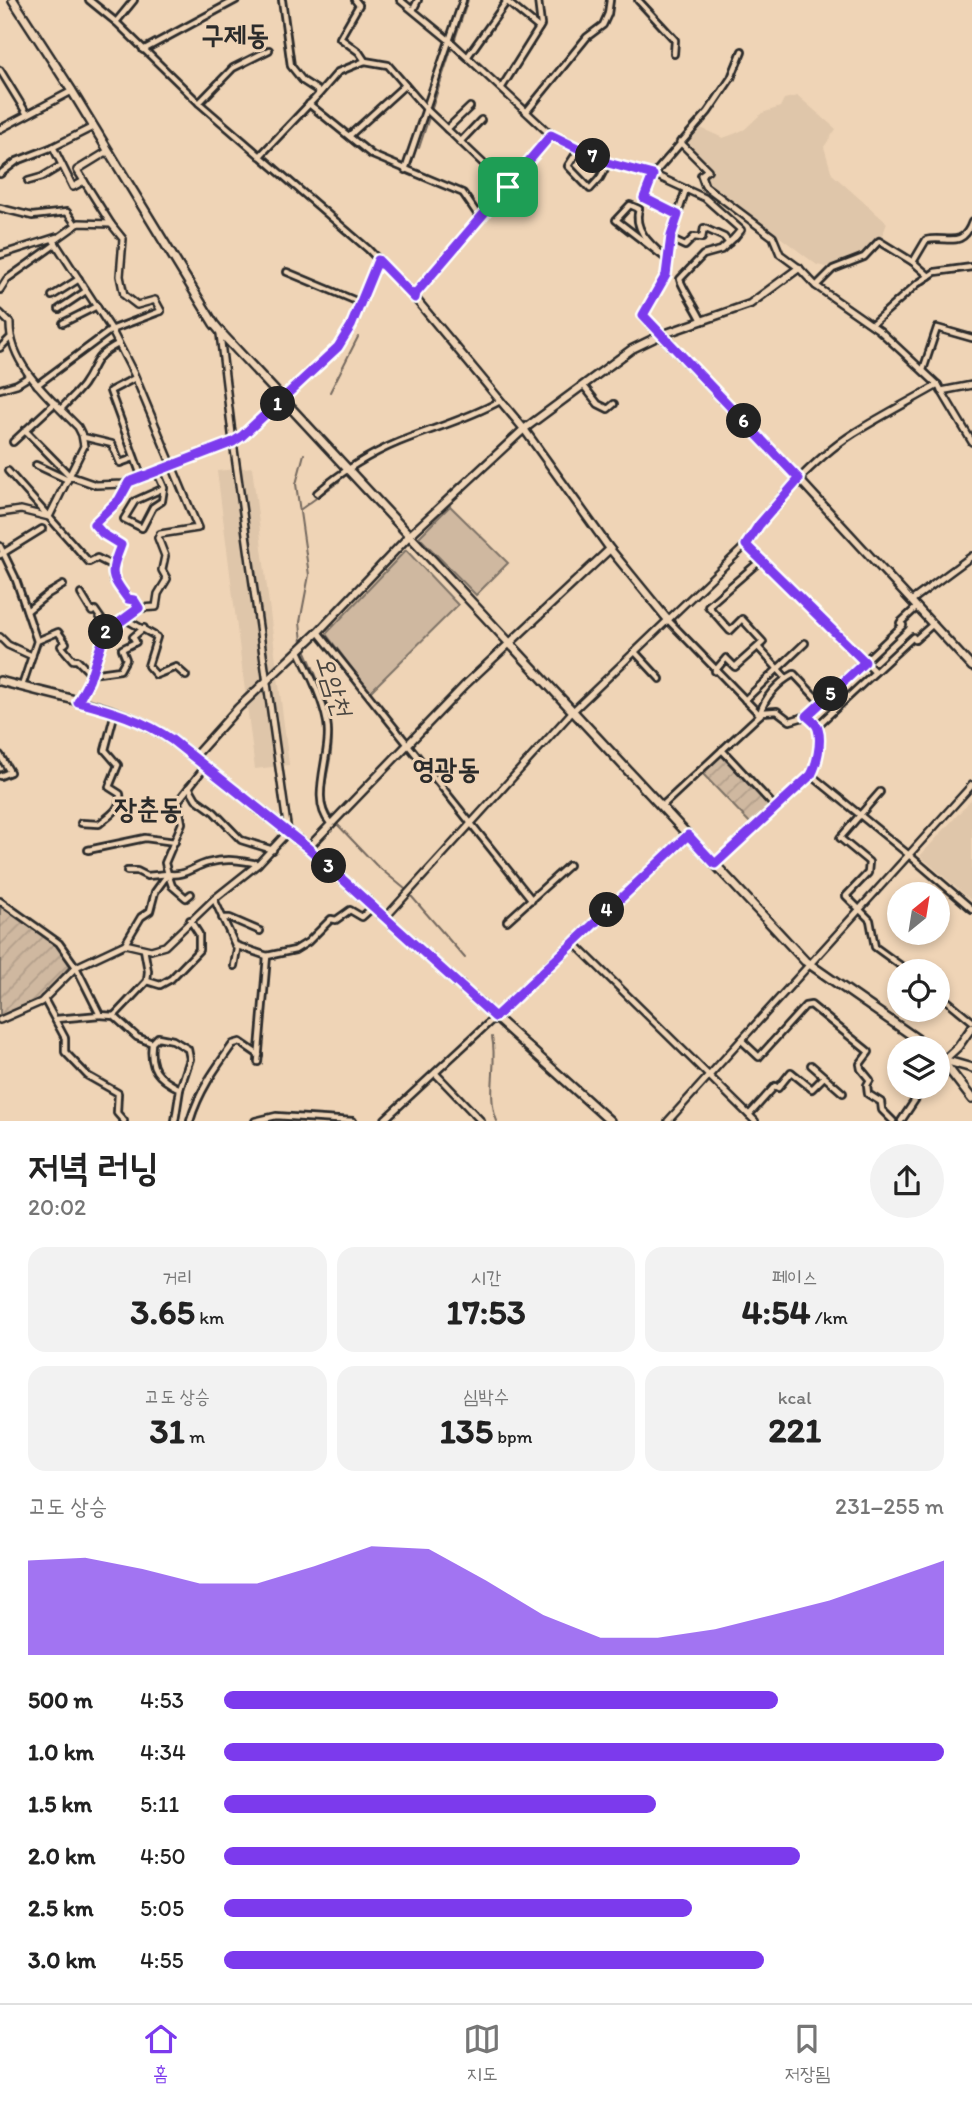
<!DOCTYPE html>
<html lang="ko">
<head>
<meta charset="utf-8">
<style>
  :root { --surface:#fff; --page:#f2f2f2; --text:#222; --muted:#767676; --line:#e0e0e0; --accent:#7c3aed }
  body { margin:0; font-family:Itim,"Poor Story",sans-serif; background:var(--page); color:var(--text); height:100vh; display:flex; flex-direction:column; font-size:26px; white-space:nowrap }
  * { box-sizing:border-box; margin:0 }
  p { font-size:23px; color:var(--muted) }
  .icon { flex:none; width:38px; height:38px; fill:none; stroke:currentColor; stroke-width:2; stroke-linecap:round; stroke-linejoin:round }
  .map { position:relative; height:1121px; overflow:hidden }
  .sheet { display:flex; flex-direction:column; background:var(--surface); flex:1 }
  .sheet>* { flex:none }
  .needle { width:46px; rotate:30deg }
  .fabs { position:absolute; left:887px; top:882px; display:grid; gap:14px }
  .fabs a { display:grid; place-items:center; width:63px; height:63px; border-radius:50%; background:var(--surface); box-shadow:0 4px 10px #0003; font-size:35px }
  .pin { position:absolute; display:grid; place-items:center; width:60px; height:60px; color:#fff; margin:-30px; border-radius:14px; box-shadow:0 4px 10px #0006 }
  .km { position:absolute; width:35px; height:35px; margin:-18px; border-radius:50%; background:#222; color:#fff; font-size:19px; line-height:35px; text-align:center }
  .round { display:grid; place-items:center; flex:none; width:74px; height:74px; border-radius:37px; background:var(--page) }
  .head { display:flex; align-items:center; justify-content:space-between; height:119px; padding:0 28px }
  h1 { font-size:38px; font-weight:800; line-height:52px }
  .metrics { display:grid; grid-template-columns:repeat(3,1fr); gap:10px; height:119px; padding:7px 28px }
  .metrics div { display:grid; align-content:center; border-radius:18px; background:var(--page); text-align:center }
  .metrics b { font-size:35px; font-weight:800 }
  .metrics small { font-size:19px; font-weight:400 }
  .metrics p { font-size:19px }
  .chart { height:196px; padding:14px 28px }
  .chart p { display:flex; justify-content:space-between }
  .chart svg { width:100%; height:126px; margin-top:7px; fill:var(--accent); opacity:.7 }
  ul { padding:0 28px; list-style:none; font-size:23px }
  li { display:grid; grid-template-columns:112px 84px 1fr; align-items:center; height:52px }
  li i { height:18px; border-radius:9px; background:var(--accent) }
  .dock { display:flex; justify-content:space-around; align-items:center; height:98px; border-top:2px solid var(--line); background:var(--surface); font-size:19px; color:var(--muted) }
  .dock a { display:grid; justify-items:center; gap:4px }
  .dock .active { color:var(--accent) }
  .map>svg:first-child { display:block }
  .built { fill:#dfc6aa }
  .park { fill:#cfb8a0; stroke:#7d7266; stroke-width:2 }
  .garden { fill:url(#garden-furrows); stroke:#7d7266; stroke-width:2 }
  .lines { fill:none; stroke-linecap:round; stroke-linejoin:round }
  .stream { stroke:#74695f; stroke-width:2 }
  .minor-casing { stroke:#2b2b2b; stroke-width:10 }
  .tertiary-casing { stroke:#2b2b2b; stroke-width:10 }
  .secondary-casing { stroke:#2b2b2b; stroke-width:11 }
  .primary-casing { stroke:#2b2b2b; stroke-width:12 }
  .minor { stroke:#efd4b6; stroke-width:4.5 }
  .tertiary { stroke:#efd4b6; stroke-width:5 }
  .secondary { stroke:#efd4b6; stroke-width:6 }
  .primary { stroke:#efd4b6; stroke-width:7 }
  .route-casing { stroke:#fff; stroke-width:14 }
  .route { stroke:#7c3aed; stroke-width:9 }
  .labels { text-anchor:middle; stroke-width:6; stroke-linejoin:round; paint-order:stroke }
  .water-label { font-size:26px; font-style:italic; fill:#494540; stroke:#efd4b6 }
  .quarter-label { font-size:28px; font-weight:bold; fill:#2b2b2b; stroke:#efd4b6 }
</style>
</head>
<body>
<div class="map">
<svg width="972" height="1121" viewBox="0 0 972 1121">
  <defs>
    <pattern id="garden-furrows" width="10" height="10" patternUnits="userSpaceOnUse" patternTransform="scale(1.75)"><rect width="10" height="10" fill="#cfb8a0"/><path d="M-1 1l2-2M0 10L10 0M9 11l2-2" fill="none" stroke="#b29e8a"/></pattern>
  </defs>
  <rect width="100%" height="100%" fill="#efd4b6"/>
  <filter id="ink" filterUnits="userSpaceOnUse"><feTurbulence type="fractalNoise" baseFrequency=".0143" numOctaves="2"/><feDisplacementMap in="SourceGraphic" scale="14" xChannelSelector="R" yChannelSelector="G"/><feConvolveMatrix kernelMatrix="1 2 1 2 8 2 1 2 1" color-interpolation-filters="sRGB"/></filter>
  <g filter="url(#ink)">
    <g class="built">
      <path d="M798,96L836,129L824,147L832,174L887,223L883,234L863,253L826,267L817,265L711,185L705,175L710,165L687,143L701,128L723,138L734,134L745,129L762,113L780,107L784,99Z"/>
      <path d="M252,467L289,765L255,769L217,471Z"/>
      <path d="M972,799V901L920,856Z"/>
    </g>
    <g class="park">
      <path d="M450,506L508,563L476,595L419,537Z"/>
      <path d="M406,550L458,605L370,692L326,634Z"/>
    </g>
    <g class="garden">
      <path d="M720,754L772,809L753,826L701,772Z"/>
      <path d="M0,906L57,944L72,964L40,999L0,1017Z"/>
    </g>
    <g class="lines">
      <g class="stream">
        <path d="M454,42L468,0"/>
        <path d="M419,148L452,47"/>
        <path d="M330,392L358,337"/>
        <path d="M301,509L340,481"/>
        <path d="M302,642L300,622L309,575L296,484L304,454"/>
        <path d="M304,647C318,679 335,716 331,752C329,775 316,799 333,819"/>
        <path d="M336,823L376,865L405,889L465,958"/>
        <path d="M492,1037C498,1064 486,1095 497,1121"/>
      </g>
      <defs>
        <g id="minor">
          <path d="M89,0L116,22L199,103L368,249L415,298"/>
          <path d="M355,0L359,5L340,38L359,52L365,61L388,65L426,109L508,187"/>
          <path d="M400,0L450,41"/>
          <path d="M505,0L539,28"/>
          <path d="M638,0L675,40L674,54"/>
          <path d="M413,10L418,0"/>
          <path d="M116,22L134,0"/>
          <path d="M143,50L236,0"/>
          <path d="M468,56L507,1"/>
          <path d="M0,70L27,114"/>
          <path d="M502,87L541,25L538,0"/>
          <path d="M319,94L338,72L365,61"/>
          <path d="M199,103L233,68L269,50"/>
          <path d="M309,104L372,155L463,193L480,218"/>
          <path d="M527,111L587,37L603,25L608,14L610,0"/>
          <path d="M447,129L470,107"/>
          <path d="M349,136L405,85"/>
          <path d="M460,142L481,120"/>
          <path d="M579,149L568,166L590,189L600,178L608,163"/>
          <path d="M260,156L318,95L317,90L303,81L291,66L282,0"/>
          <path d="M405,170L463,0"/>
          <path d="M0,174L17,161L53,147"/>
          <path d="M28,181L42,177L62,165"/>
          <path d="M630,205L639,209C632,231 654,247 668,260L616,220Z"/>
          <path d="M0,208L32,216L67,212L76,225"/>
          <path d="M678,215L644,198L653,175L708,112L731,78L742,51"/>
          <path d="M670,239L685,246L694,237L702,238L704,228L724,237L729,243"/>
          <path d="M0,255L57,237"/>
          <path d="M913,262L926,240C946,235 962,250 972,222"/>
          <path d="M287,272L361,303"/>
          <path d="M816,286L833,269L864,257L879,241L913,262L929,276"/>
          <path d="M0,290L7,279L56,244"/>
          <path d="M52,296L79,279"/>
          <path d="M59,309L86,291"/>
          <path d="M702,321C698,311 681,286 680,279L703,255L721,250L735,237"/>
          <path d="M63,323L97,306"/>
          <path d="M872,324L917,284L935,272L972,267"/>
          <path d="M661,335L643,315L666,275L671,236L686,189"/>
          <path d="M0,348L9,339"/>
          <path d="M923,370L937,328L972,338"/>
          <path d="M135,378L110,391L142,478"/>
          <path d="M37,385L111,330L161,311"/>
          <path d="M583,385L598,404L608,409L614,404"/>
          <path d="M0,389L17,384L30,376"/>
          <path d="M61,409C68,401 77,393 83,385C98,364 91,358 118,344"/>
          <path d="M25,430L70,476"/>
          <path d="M83,437L112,444L120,463L134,458"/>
          <path d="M13,442L55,403"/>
          <path d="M36,465L68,480"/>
          <path d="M8,471L89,562L97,558L113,566V579L128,599L134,600L139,608"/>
          <path d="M157,472L164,488L162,501L153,507L142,528L124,519L135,501L164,488"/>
          <path d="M317,493C340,473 370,454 399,442C433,428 468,419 500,401"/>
          <path d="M0,546L15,577L37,641L22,686"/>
          <path d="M0,555L42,529"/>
          <path d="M113,566L121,545L103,534L94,524L119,500L128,483"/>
          <path d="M81,594L92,612L95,610L109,630"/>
          <path d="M27,611L48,594L63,585"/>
          <path d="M125,619L157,637L148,666L156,675L176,667L186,676"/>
          <path d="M668,620L760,715"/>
          <path d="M318,632L532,900"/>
          <path d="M37,641L58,632L66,643L61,646L73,660H77L91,674L120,670L126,659L122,649L136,642L133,637L144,628"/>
          <path d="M758,647L786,678"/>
          <path d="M299,651C310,674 322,697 327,722C333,754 308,798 330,823"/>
          <path d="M635,652L660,679"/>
          <path d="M715,671L726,658L735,667L763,642L742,619L730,631L708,606L761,560"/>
          <path d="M745,700L805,643"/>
          <path d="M760,714C764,698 778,682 794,674L821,703"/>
          <path d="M807,716L903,625L900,623L917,607"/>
          <path d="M817,726L913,637L915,640L933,624"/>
          <path d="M722,750L776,808"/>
          <path d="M0,755L10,772L0,776"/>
          <path d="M205,767L178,801L182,823L165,863L168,874C183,877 193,867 207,863C225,858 240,860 258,864"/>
          <path d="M811,775L909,855L972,909"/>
          <path d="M189,787L196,799L214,812L241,840L273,850"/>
          <path d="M880,792L840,838L869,862L868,873L846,896L870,920L875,947L908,971"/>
          <path d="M662,806L763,712L777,711L790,721L807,716C811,720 817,724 818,729C822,742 817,764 811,775L715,864"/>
          <path d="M81,823L99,824C109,816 122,809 120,794L109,787L118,765L105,750L115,712"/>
          <path d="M88,850L145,838L175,842"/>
          <path d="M168,874L172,886L186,898L191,894"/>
          <path d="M214,899L237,949L234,966"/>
          <path d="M0,901L59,943L76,967L100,1015L114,1016L147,981L148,971L144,949"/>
          <path d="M222,918H230L260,931"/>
          <path d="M507,921L569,865"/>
          <path d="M125,944L141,917L150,911L155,892L168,874L147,876L137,871H127"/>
          <path d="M235,945L267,956"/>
          <path d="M147,981L160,985L171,979L199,950V934L190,920"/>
          <path d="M938,993L972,1021"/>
          <path d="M44,999L65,1038V1052L88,1076L118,1093L117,1113L124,1121"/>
          <path d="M114,1016L137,1037L152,1043C149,1068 157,1078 180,1089L190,1059L188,1049L173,1040L158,1037L152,1043"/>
          <path d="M56,1019L100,1015"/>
          <path d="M741,1040L759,1057L805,1006L811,1005L869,1052L860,1064L861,1069L870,1080L867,1085L868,1094L881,1102L882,1110L893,1121"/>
          <path d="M258,1062L267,956L295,950L308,942L331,919L336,920L350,910L362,917L373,907"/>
          <path d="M811,1065L843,1093"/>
          <path d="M749,1115L775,1086L778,1088L791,1072L812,1089L824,1077"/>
          <path d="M175,1121L180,1089"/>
          <path d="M190,1121C199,1091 215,1069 233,1044L240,1042L259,1055"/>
          <path d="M255,1121L276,1116L353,1121"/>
          <path d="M901,1121L923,1088"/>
        </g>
        <g id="tertiary">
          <path d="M450,41L551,135L608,163L655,175L705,198L741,230L735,237"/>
          <path d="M0,129L72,91"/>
          <path d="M680,142L708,170L701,175L705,186L773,237L780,254L799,268L816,286L879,330L938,385L972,442"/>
          <path d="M108,151L77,170L111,224"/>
          <path d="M84,181L73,187L53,147L93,127"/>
          <path d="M415,298L416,293L551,135"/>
          <path d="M0,313L10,323C9,365 51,399 78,427L82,435L84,446L49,517L21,510L0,513"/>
          <path d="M941,391L972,385"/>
          <path d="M70,476L96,485L124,484L233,442L242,436L338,347L351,326L378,260"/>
          <path d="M746,545L875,672"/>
          <path d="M911,601L972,556"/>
          <path d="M0,637L8,645L32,656"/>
          <path d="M78,702L89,681L105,633L139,608L156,607L158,594L167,579L162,570L165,556L158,538L160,534L198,528L134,374L110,327L54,241L79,223L111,224L123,239L120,276L124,295L137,305L155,300L161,311"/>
          <path d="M386,917L573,711L746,545C768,508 816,457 854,433C881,416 910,401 938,385"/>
          <path d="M573,942L755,1121"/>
          <path d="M0,1020L41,1002L76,967L125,944L151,950L165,946L214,899L258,864L288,832L233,442L220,334"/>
          <path d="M435,1073L481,1121"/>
          <path d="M385,1119L495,1017"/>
          <path d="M668,1121L972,785"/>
        </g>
        <g id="secondary">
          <path d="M415,298L524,429L610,549L668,620"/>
          <path d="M661,335L799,479L972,667"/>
          <path d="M194,757L238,708L318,632L410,535L524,429L632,349L661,335L750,304L799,268"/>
          <path d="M308,848L466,684L610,549"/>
          <path d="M495,1017L688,835"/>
          <path d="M944,1060L958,1047L972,1027"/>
        </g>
        <g id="primary">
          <path d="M13,0L72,91L214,324L224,336L805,961L930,1048"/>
          <path d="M0,681C58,697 122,706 172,740L308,848L610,1121"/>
          <path d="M938,1055L972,1099"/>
          <path d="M944,1060L972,1068"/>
        </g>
      </defs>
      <use href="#minor" class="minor-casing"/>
      <use href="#tertiary" class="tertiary-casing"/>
      <use href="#secondary" class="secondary-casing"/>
      <use href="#primary" class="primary-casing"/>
      <use href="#minor" class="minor"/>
      <use href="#tertiary" class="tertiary"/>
      <use href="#secondary" class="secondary"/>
      <use href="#primary" class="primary"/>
    </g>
  </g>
  <g class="lines" filter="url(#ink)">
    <defs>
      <path id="route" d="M551,135L608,163L653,175L644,198L678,215L671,236L666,275L643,315L799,479L759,525L746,545L865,662L807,716C811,720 817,724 818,729C822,742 817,764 811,775L715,864L688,835L495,1017L308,848L172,740C143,720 112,711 78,702L89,681L105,633L139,608L134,600L128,599C109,574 110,574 121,545L103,534L94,524L119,500L129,482L233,442L242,436L338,347L351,326L378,260L415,298L416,293Z"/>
    </defs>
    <use href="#route" class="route-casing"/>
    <use href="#route" class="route"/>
  </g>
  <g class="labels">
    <g class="water-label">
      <text transform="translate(334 685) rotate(72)" y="9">오암천</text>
    </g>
    <g class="quarter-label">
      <text x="235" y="44">구제동</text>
      <text x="446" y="778">영광동</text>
      <text x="148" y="818">장춘동</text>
    </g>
  </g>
</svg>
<div class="fabs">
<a><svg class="needle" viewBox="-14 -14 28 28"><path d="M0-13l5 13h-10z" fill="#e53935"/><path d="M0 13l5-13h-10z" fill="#767676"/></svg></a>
<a><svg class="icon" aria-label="locate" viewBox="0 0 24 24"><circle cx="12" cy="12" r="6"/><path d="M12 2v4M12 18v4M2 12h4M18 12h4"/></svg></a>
<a><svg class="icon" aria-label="layers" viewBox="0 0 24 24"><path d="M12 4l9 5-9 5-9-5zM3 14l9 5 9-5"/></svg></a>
</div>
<div class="pin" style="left:508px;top:187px;background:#1e9e55"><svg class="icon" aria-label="arrive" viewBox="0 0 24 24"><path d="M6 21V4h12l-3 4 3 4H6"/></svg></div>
<b class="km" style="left:278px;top:404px">1</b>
<b class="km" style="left:106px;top:632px">2</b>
<b class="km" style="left:329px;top:866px">3</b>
<b class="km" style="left:607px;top:910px">4</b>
<b class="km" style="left:831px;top:694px">5</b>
<b class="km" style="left:744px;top:421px">6</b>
<b class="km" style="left:593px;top:156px">7</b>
</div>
<section class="sheet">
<div class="head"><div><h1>저녁 러닝</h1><p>20:02</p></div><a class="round"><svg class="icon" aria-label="share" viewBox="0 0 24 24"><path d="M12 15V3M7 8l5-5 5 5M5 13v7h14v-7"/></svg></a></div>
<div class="metrics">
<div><p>거리</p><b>3.65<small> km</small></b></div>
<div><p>시간</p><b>17:53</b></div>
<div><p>페이스</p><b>4:54<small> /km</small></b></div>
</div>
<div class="metrics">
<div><p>고도 상승</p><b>31<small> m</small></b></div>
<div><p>심박수</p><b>135<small> bpm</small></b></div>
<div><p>kcal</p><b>221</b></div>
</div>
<div class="chart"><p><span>고도 상승</span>231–255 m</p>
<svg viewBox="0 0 160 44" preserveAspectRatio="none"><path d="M0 44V11L10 10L20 14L30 19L40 19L50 13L60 6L70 7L80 18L90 30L100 38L110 38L120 35L130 30L140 25L150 18L160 11V44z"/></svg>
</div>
<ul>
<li><b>500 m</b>4:53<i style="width:77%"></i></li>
<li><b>1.0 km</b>4:34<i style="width:100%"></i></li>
<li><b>1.5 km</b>5:11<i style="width:60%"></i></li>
<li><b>2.0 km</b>4:50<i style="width:80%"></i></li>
<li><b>2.5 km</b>5:05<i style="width:65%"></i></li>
<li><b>3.0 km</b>4:55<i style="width:75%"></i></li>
</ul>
</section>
<nav class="dock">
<a class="active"><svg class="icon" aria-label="home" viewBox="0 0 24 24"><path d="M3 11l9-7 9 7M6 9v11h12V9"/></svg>홈</a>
<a><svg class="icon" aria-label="map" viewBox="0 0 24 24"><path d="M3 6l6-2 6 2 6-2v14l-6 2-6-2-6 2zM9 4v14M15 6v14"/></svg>지도</a>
<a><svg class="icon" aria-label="saved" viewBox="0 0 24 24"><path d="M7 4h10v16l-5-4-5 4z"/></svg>저장됨</a>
</nav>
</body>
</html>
